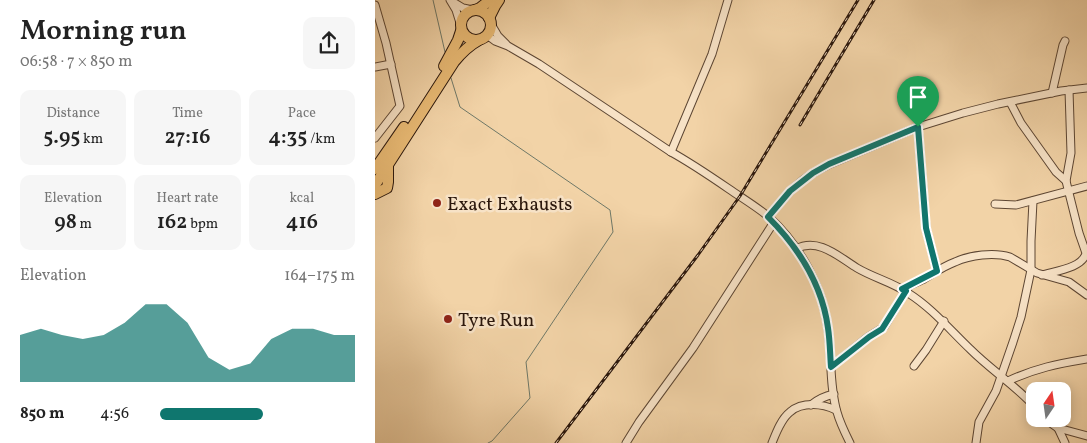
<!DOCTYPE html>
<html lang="en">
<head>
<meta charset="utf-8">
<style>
  :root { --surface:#fff; --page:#f6f6f6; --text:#222; --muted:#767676; --accent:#0f766e }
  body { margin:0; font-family:Vollkorn,serif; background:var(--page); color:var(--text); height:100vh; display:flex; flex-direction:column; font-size:19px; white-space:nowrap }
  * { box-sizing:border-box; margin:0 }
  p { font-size:16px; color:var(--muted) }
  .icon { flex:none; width:28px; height:28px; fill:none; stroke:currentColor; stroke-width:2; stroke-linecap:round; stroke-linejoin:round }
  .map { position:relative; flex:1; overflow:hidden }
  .drawer { display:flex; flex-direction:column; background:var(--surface); width:375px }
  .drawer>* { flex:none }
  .needle { width:32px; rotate:13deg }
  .tools { position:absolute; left:651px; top:382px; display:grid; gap:10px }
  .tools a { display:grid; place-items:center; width:45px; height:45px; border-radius:10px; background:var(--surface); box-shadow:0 2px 12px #0003; font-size:25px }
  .pin { position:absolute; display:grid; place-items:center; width:42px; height:42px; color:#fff; margin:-51px -21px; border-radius:50% 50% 50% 0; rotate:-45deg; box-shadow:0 0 5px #0007 }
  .pin .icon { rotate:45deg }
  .round { display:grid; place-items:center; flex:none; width:52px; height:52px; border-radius:10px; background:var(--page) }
  .overview { display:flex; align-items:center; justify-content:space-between; height:85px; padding:0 20px }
  h1 { font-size:28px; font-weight:600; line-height:38px }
  .metrics { display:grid; grid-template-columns:repeat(3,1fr); gap:8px; height:85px; padding:5px 20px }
  .metrics div { display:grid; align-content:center; border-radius:10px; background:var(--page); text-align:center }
  .metrics b { font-size:21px; font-weight:600 }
  .metrics small { font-size:14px; font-weight:400 }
  .metrics p { font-size:14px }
  .chart { height:140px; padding:10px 20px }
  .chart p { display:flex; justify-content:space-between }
  .chart svg { width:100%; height:90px; margin-top:5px; fill:var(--accent); opacity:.7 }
  ul { padding:0 20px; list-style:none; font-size:16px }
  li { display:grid; grid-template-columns:80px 60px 1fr; align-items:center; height:38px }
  li i { height:12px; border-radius:6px; background:var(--accent) }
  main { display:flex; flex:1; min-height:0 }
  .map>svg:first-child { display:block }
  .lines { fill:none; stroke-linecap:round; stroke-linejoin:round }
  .stream { stroke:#6e7868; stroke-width:1 }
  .minor-casing { stroke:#5d4633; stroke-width:9 }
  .highway-casing { stroke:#2b170c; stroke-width:12 }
  .minor { stroke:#f7e2c6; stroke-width:7 }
  .highway { stroke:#e9ba74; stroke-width:10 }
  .rail-casing { stroke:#2b170c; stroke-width:3 }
  .rail { stroke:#f7e2c6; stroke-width:1; stroke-dasharray:4; stroke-linecap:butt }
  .route-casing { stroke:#fff; stroke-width:10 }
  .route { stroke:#0f766e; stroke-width:6 }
  .poi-dot { fill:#8f2418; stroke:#f7e2c6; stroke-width:2 }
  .labels { text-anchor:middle; stroke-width:5; stroke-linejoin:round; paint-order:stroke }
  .poi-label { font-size:19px; fill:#2b170c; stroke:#f7e2c6; text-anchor:start }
</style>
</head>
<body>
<main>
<section class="drawer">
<div class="overview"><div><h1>Morning run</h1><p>06:58 · 7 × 850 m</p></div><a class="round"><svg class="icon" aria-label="share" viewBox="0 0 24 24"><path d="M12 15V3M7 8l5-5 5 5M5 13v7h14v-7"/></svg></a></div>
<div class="metrics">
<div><p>Distance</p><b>5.95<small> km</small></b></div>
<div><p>Time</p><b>27:16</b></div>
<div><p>Pace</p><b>4:35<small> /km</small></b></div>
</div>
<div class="metrics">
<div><p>Elevation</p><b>98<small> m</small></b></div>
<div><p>Heart rate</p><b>162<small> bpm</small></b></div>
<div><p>kcal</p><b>416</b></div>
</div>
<div class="chart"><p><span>Elevation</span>164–175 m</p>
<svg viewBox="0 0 160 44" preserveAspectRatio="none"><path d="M0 44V21L10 18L20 21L30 23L40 21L50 15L60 6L70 6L80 15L90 32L100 38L110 35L120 23L130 18L140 18L150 21L160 21V44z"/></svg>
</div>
<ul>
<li><b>850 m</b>4:56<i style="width:53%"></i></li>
</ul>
</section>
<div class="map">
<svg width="712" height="443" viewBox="0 0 712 443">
  <rect width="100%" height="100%" fill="#f2d3a7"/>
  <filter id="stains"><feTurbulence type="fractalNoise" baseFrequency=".004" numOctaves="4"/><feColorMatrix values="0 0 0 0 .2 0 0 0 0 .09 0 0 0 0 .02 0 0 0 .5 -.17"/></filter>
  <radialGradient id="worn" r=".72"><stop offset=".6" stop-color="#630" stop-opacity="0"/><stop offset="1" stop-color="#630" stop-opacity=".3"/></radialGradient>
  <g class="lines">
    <g class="stream">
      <path d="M58,0L70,52"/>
      <path d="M76,78L85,107L235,210L238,232L151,362L155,398L117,441L113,443"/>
    </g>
    <defs>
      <g id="minor">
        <path d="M75,0L81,10L85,23"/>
        <path d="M78,2L88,8L98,10"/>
        <path d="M0,5L11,43L25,106L0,138"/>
        <path d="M116,24L123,36L131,44"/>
        <path d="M112,35L120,41L133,46L164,64L296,152C316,163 335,176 354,189C367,198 382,207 394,217C425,245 448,288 453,329C457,356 454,385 462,412C465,423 470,433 475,443"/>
        <path d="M0,67L16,64"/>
        <path d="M677,93L688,45L690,41"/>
        <path d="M635,102L646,123L681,172L691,181"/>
        <path d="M543,127L551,228L562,271"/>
        <path d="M296,152L337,54L353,0"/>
        <path d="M620,204L641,205L712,186"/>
        <path d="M393,217L415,191L428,180L438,173L455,164L543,127L588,113L623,104L686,91L712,88"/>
        <path d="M421,249C443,237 464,257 482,268C499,278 517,282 533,293C557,308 575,330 595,349C616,370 640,385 660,407"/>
        <path d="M667,275C680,271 708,268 711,253L704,233L691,181L696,153L694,90"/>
        <path d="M527,289C534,286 542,282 549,279C559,273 569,266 580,262C595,255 619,252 635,257L662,273L694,282L712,295"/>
        <path d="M539,366L551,350L569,321"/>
        <path d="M456,367L493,337L509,327L531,291"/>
        <path d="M633,381C661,368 682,364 712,359"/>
        <path d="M436,405C443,399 450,396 459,394"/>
        <path d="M670,419L683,428L712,436"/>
        <path d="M683,428L690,443"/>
        <path d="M251,443L264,422L318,348L399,222"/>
        <path d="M397,443C401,433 406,419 415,412C428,401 448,404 461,410"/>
        <path d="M601,443L604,422L621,391L638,342L646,317L656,270V241L658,201"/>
      </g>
      <g id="highway">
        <circle cx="101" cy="25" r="15"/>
        <path d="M100,10L105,8L115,0"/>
        <path d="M114,18L120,6L124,0"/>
        <path d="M69,66L83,40L86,31"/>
        <path d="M0,169L29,127"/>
        <path d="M0,185L79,62C87,52 93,46 104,40"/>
        <path d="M0,194L12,188L13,182V165"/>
      </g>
    </defs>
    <use href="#minor" class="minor-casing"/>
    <use href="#highway" class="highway-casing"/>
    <use href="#minor" class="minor"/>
    <use href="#highway" class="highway"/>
    <defs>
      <g id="rail">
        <path d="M425,125L499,0"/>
        <path d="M181,443L323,255L365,196L483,0"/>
      </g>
    </defs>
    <use href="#rail" class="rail-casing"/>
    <use href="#rail" class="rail"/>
  </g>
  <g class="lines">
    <defs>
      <path id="route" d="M543,127L551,228L562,271L527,289L531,291L507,329L494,337L456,367C455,354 455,341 453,328C447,284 424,248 393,217L415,191L438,173L454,164Z"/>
    </defs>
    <use href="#route" class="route-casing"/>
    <use href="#route" class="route"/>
  </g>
  <g class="poi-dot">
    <circle cx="62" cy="203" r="5"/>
    <circle cx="73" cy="319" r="5"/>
  </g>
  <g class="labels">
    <g class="poi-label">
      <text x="72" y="210">Exact Exhausts</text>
      <text x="83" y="326">Tyre Run</text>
    </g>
  </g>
  <rect width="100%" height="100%" filter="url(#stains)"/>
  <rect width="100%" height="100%" fill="url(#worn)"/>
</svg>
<div class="tools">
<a><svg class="needle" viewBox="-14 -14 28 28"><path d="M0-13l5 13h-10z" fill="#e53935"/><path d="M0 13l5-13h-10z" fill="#767676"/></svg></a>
</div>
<div class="pin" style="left:543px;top:127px;background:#1e9e55"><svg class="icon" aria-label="arrive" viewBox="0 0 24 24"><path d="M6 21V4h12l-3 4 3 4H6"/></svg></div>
</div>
</main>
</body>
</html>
